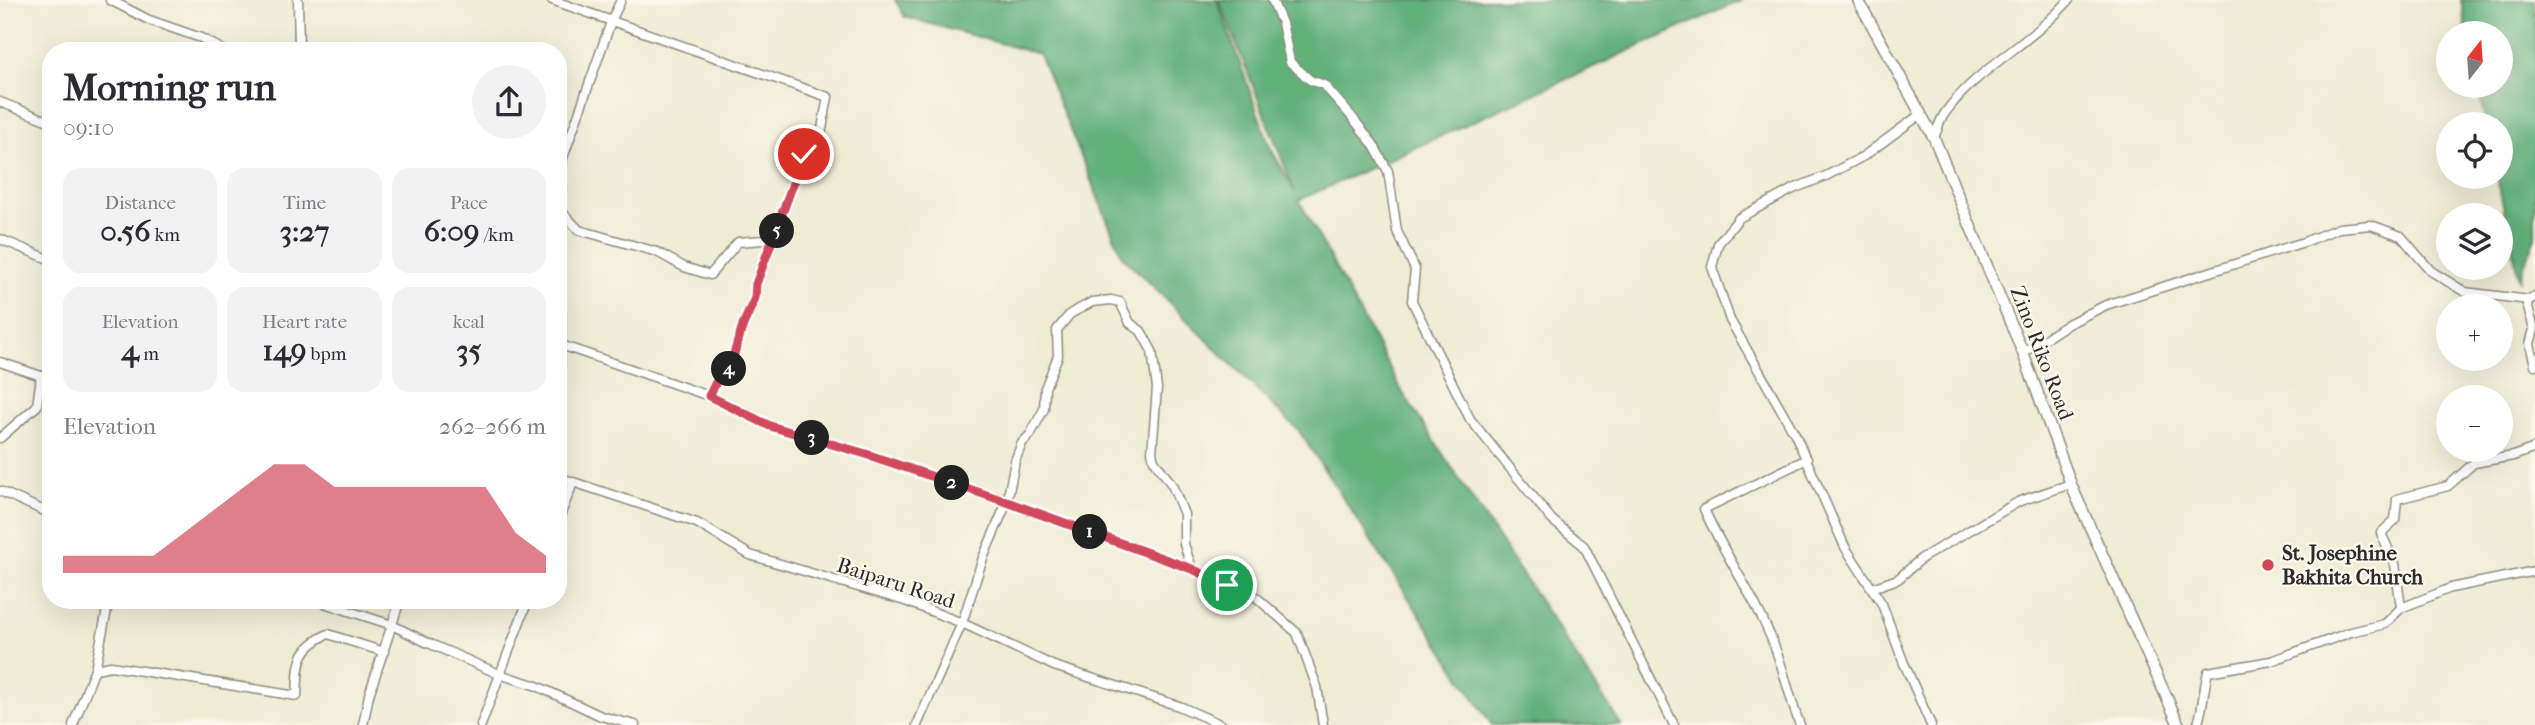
<!DOCTYPE html>
<html lang="en">
<head>
<meta charset="utf-8">
<style>
  :root { --surface:#fff; --page:#f2f2f3; --text:#2b2b33; --muted:#7c7c81; --accent:#d1495b }
  body { margin:0; font-family:"IM FELL French Canon",serif; background:var(--page); color:var(--text); height:100vh; display:flex; flex-direction:column; font-size:26px; white-space:nowrap }
  * { box-sizing:border-box; margin:0 }
  p { font-size:23px; color:var(--muted) }
  .icon { flex:none; width:38px; height:38px; fill:none; stroke:currentColor; stroke-width:2; stroke-linecap:round; stroke-linejoin:round }
  .map { position:relative; flex:1; overflow:hidden }
  .details { position:absolute; left:42px; top:42px; width:525px; height:567px; display:flex; flex-direction:column; background:var(--surface); border-radius:28px; box-shadow:0 7px 28px #0002 }
  .details>* { flex:none }
  .needle { width:46px; rotate:17deg }
  .controls { position:absolute; left:2436px; top:21px; display:grid; gap:14px }
  .controls a { display:grid; place-items:center; width:77px; height:77px; border-radius:50%; background:var(--surface); box-shadow:0 7px 28px #0002; font-size:35px }
  .pin { position:absolute; display:grid; place-items:center; width:60px; height:60px; color:#fff; margin:-30px; border:4px solid #fff; border-radius:50%; box-shadow:0 2px 7px #0007 }
  .km { position:absolute; width:35px; height:35px; margin:-18px; border-radius:50%; background:#222; color:#fff; font-size:19px; line-height:35px; text-align:center }
  .round { display:grid; place-items:center; flex:none; width:74px; height:74px; border-radius:37px; background:var(--page) }
  .summary { display:flex; align-items:center; justify-content:space-between; height:119px; padding:0 21px }
  h1 { font-size:38px; font-weight:700; line-height:52px }
  .stats { display:grid; grid-template-columns:repeat(3,1fr); gap:10px; height:119px; padding:7px 21px }
  .stats div { display:grid; align-content:center; border-radius:18px; background:var(--page); text-align:center }
  .stats b { font-size:30px; font-weight:700 }
  .stats small { font-size:19px; font-weight:400 }
  .stats p { font-size:19px }
  .chart { height:196px; padding:14px 21px }
  .chart p { display:flex; justify-content:space-between }
  .chart svg { width:100%; height:126px; margin-top:7px; fill:var(--accent); opacity:.7 }
  .map>svg:first-child { display:block }
  .forest { fill:#62b07a; stroke:#466e52; stroke-width:2 }
  .lines { fill:none; stroke-linecap:round; stroke-linejoin:round }
  .minor-casing { stroke:#8e8b7f; stroke-width:11 }
  .tertiary-casing { stroke:#8e8b7f; stroke-width:13 }
  .minor { stroke:#fff; stroke-width:8 }
  .tertiary { stroke:#fff; stroke-width:10 }
  .route-casing { stroke:#fff; stroke-width:14 }
  .route { stroke:#d1495b; stroke-width:9 }
  .poi-dot { fill:#d1495b; stroke:#fbf7ec; stroke-width:2.5 }
  .labels { text-anchor:middle; stroke-width:5; stroke-linejoin:round; paint-order:stroke }
  .street-label { font-size:21px; fill:#2b2b2b; stroke:#fbf7ec }
  .poi-label { font-size:21px; font-weight:bold; fill:#2b2b2b; stroke:#fbf7ec; text-anchor:start }
</style>
</head>
<body>
<div class="map">
<svg width="2535" height="725" viewBox="0 0 2535 725">
  <rect width="100%" height="100%" fill="#fbf7ec"/>
  <filter id="ink" filterUnits="userSpaceOnUse"><feTurbulence type="fractalNoise" baseFrequency=".0143" numOctaves="2"/><feDisplacementMap in="SourceGraphic" scale="14" xChannelSelector="R" yChannelSelector="G"/><feConvolveMatrix kernelMatrix="1 2 1 2 8 2 1 2 1" color-interpolation-filters="sRGB"/></filter>
  <filter id="wash" filterUnits="userSpaceOnUse"><feTurbulence type="fractalNoise" baseFrequency=".00686" numOctaves="4" result="noise"/><feDisplacementMap in="SourceGraphic" scale="28" xChannelSelector="R" yChannelSelector="G"/><feGaussianBlur stdDeviation="1.57" result="paint"/><feColorMatrix in="noise" values="0 0 0 0 0 0 0 0 0 0 0 0 0 0 0 0 0 1.4 0 .05"/><feComposite in="paint" operator="in"/></filter>
  <g filter="url(#wash)">
    <rect width="100%" height="100%" fill="#f0ebd3"/>
    <g class="forest">
      <path d="M895,0H1217L1270,147L1295,192L1219,0H1742L1299,200L1404,395L1621,725H1492L1299,431L1122,256L1039,54L905,17Z"/>
      <path d="M2461,0H2535V237L2519,279L2497,177H2501V124H2486L2478,86H2501V33H2467Z"/>
    </g>
  </g>
  <g filter="url(#ink)">
    <g class="lines">
      <defs>
        <g id="minor">
          <path d="M110,0L149,20L201,38L225,51"/>
          <path d="M298,0L299,51"/>
          <path d="M552,0L828,97L821,134L804,154L774,239L738,242L710,275L684,267L657,252L579,230L558,208"/>
          <path d="M1272,0L1282,23L1290,62L1310,80L1324,85L1352,117L1373,144L1388,171L1397,231L1415,269L1412,301L1470,419L1552,520L1584,546L1674,725"/>
          <path d="M0,102L51,122"/>
          <path d="M1921,114L1864,156L1826,176L1793,189L1739,218L1718,244L1712,267L1730,320L1795,434L1845,547L1882,604L1903,661L1931,725"/>
          <path d="M1934,138C1937,130 1940,120 1945,113C1976,69 2033,42 2069,0"/>
          <path d="M558,172L612,19L621,0"/>
          <path d="M0,239L51,260"/>
          <path d="M2526,300L2534,329L2530,344L2535,365"/>
          <path d="M558,344L709,396L770,426L866,454L1007,502L1192,569L1256,597L1297,633L1317,687L1323,725"/>
          <path d="M2023,353L2068,324L2106,305L2304,242L2339,228L2371,225L2401,236L2431,271L2465,292L2529,300L2535,297"/>
          <path d="M0,362L41,376L51,375"/>
          <path d="M709,396L716,382L729,370L743,325L755,298L756,284L774,239"/>
          <path d="M0,438L37,406L41,376"/>
          <path d="M558,477L697,523L750,555L905,601L962,623L1054,666L1179,706L1222,725"/>
          <path d="M0,491L51,514"/>
          <path d="M558,521L573,483"/>
          <path d="M1872,588L1898,579L1922,558L2020,501L2071,484"/>
          <path d="M315,600L392,625L426,642L499,674L537,686L601,716L635,725"/>
          <path d="M2401,608L2395,564L2381,533L2395,520L2397,499L2448,486L2474,463L2513,456L2535,448"/>
          <path d="M95,669L111,666L297,696C299,664 296,649 328,634L384,652"/>
          <path d="M73,725L95,669L109,600"/>
          <path d="M363,725L369,695L400,600"/>
          <path d="M481,725L528,600"/>
          <path d="M917,725L962,623L983,558L1007,502L1015,461L1022,443L1030,435L1044,409L1045,388L1058,356L1057,330L1070,314L1092,302L1111,300L1120,302L1130,323L1141,331L1152,351L1157,388L1152,452L1154,460L1172,485L1184,514V544L1192,569"/>
          <path d="M1800,725C1790,700 1785,673 1775,648C1757,599 1725,557 1704,509L1807,459"/>
          <path d="M2197,725C2202,717 2204,685 2208,672L2271,661L2351,632L2385,624L2401,608L2451,588L2535,571"/>
        </g>
        <path id="tertiary" d="M1858,0L1934,138L2023,353L2072,487L2179,725"/>
      </defs>
      <use href="#minor" class="minor-casing"/>
      <use href="#tertiary" class="tertiary-casing"/>
      <use href="#minor" class="minor"/>
      <use href="#tertiary" class="tertiary"/>
    </g>
  </g>
  <g class="lines" filter="url(#ink)">
    <defs>
      <path id="route" d="M804,154L756,284L755,298L743,325L729,370L716,382L709,396L770,426L866,454L1007,502L1192,569L1227,585"/>
    </defs>
    <use href="#route" class="route-casing"/>
    <use href="#route" class="route"/>
  </g>
  <circle class="poi-dot" cx="2268" cy="565" r="7"/>
  <g class="labels">
    <g class="street-label">
      <text transform="translate(2042 353) rotate(69)" y="7">Zino Riko Road</text>
      <text transform="translate(896 583) rotate(18)" y="7">Baiparu Road</text>
    </g>
    <g class="poi-label">
      <text x="2282" y="560">St. Josephine<tspan x="2282" dy="24">Bakhita Church</tspan></text>
    </g>
  </g>
</svg>
<div class="controls">
<a><svg class="needle" viewBox="-14 -14 28 28"><path d="M0-13l5 13h-10z" fill="#e53935"/><path d="M0 13l5-13h-10z" fill="#7c7c81"/></svg></a>
<a><svg class="icon" aria-label="locate" viewBox="0 0 24 24"><circle cx="12" cy="12" r="6"/><path d="M12 2v4M12 18v4M2 12h4M18 12h4"/></svg></a>
<a><svg class="icon" aria-label="layers" viewBox="0 0 24 24"><path d="M12 4l9 5-9 5-9-5zM3 14l9 5 9-5"/></svg></a>
<a>+</a>
<a>−</a>
</div>
<div class="pin" style="left:1227px;top:585px;background:#1e9e55"><svg class="icon" aria-label="arrive" viewBox="0 0 24 24"><path d="M6 21V4h12l-3 4 3 4H6"/></svg></div>
<div class="pin" style="left:804px;top:154px;background:#d93025"><svg class="icon" aria-label="check" viewBox="0 0 24 24"><path d="M5 12l5 5 9-10"/></svg></div>
<b class="km" style="left:1090px;top:532px">1</b>
<b class="km" style="left:952px;top:483px">2</b>
<b class="km" style="left:812px;top:438px">3</b>
<b class="km" style="left:729px;top:369px">4</b>
<b class="km" style="left:777px;top:231px">5</b>
<section class="details">
<div class="summary"><div><h1>Morning run</h1><p>09:10</p></div><a class="round"><svg class="icon" aria-label="share" viewBox="0 0 24 24"><path d="M12 15V3M7 8l5-5 5 5M5 13v7h14v-7"/></svg></a></div>
<div class="stats">
<div><p>Distance</p><b>0.56<small> km</small></b></div>
<div><p>Time</p><b>3:27</b></div>
<div><p>Pace</p><b>6:09<small> /km</small></b></div>
</div>
<div class="stats">
<div><p>Elevation</p><b>4<small> m</small></b></div>
<div><p>Heart rate</p><b>149<small> bpm</small></b></div>
<div><p>kcal</p><b>35</b></div>
</div>
<div class="chart"><p><span>Elevation</span>262–266 m</p>
<svg viewBox="0 0 160 44" preserveAspectRatio="none"><path d="M0 44V38L10 38L20 38L30 38L40 30L50 22L60 14L70 6L80 6L90 14L100 14L110 14L120 14L130 14L140 14L150 30L160 38V44z"/></svg>
</div>
</section>
</div>
</body>
</html>
